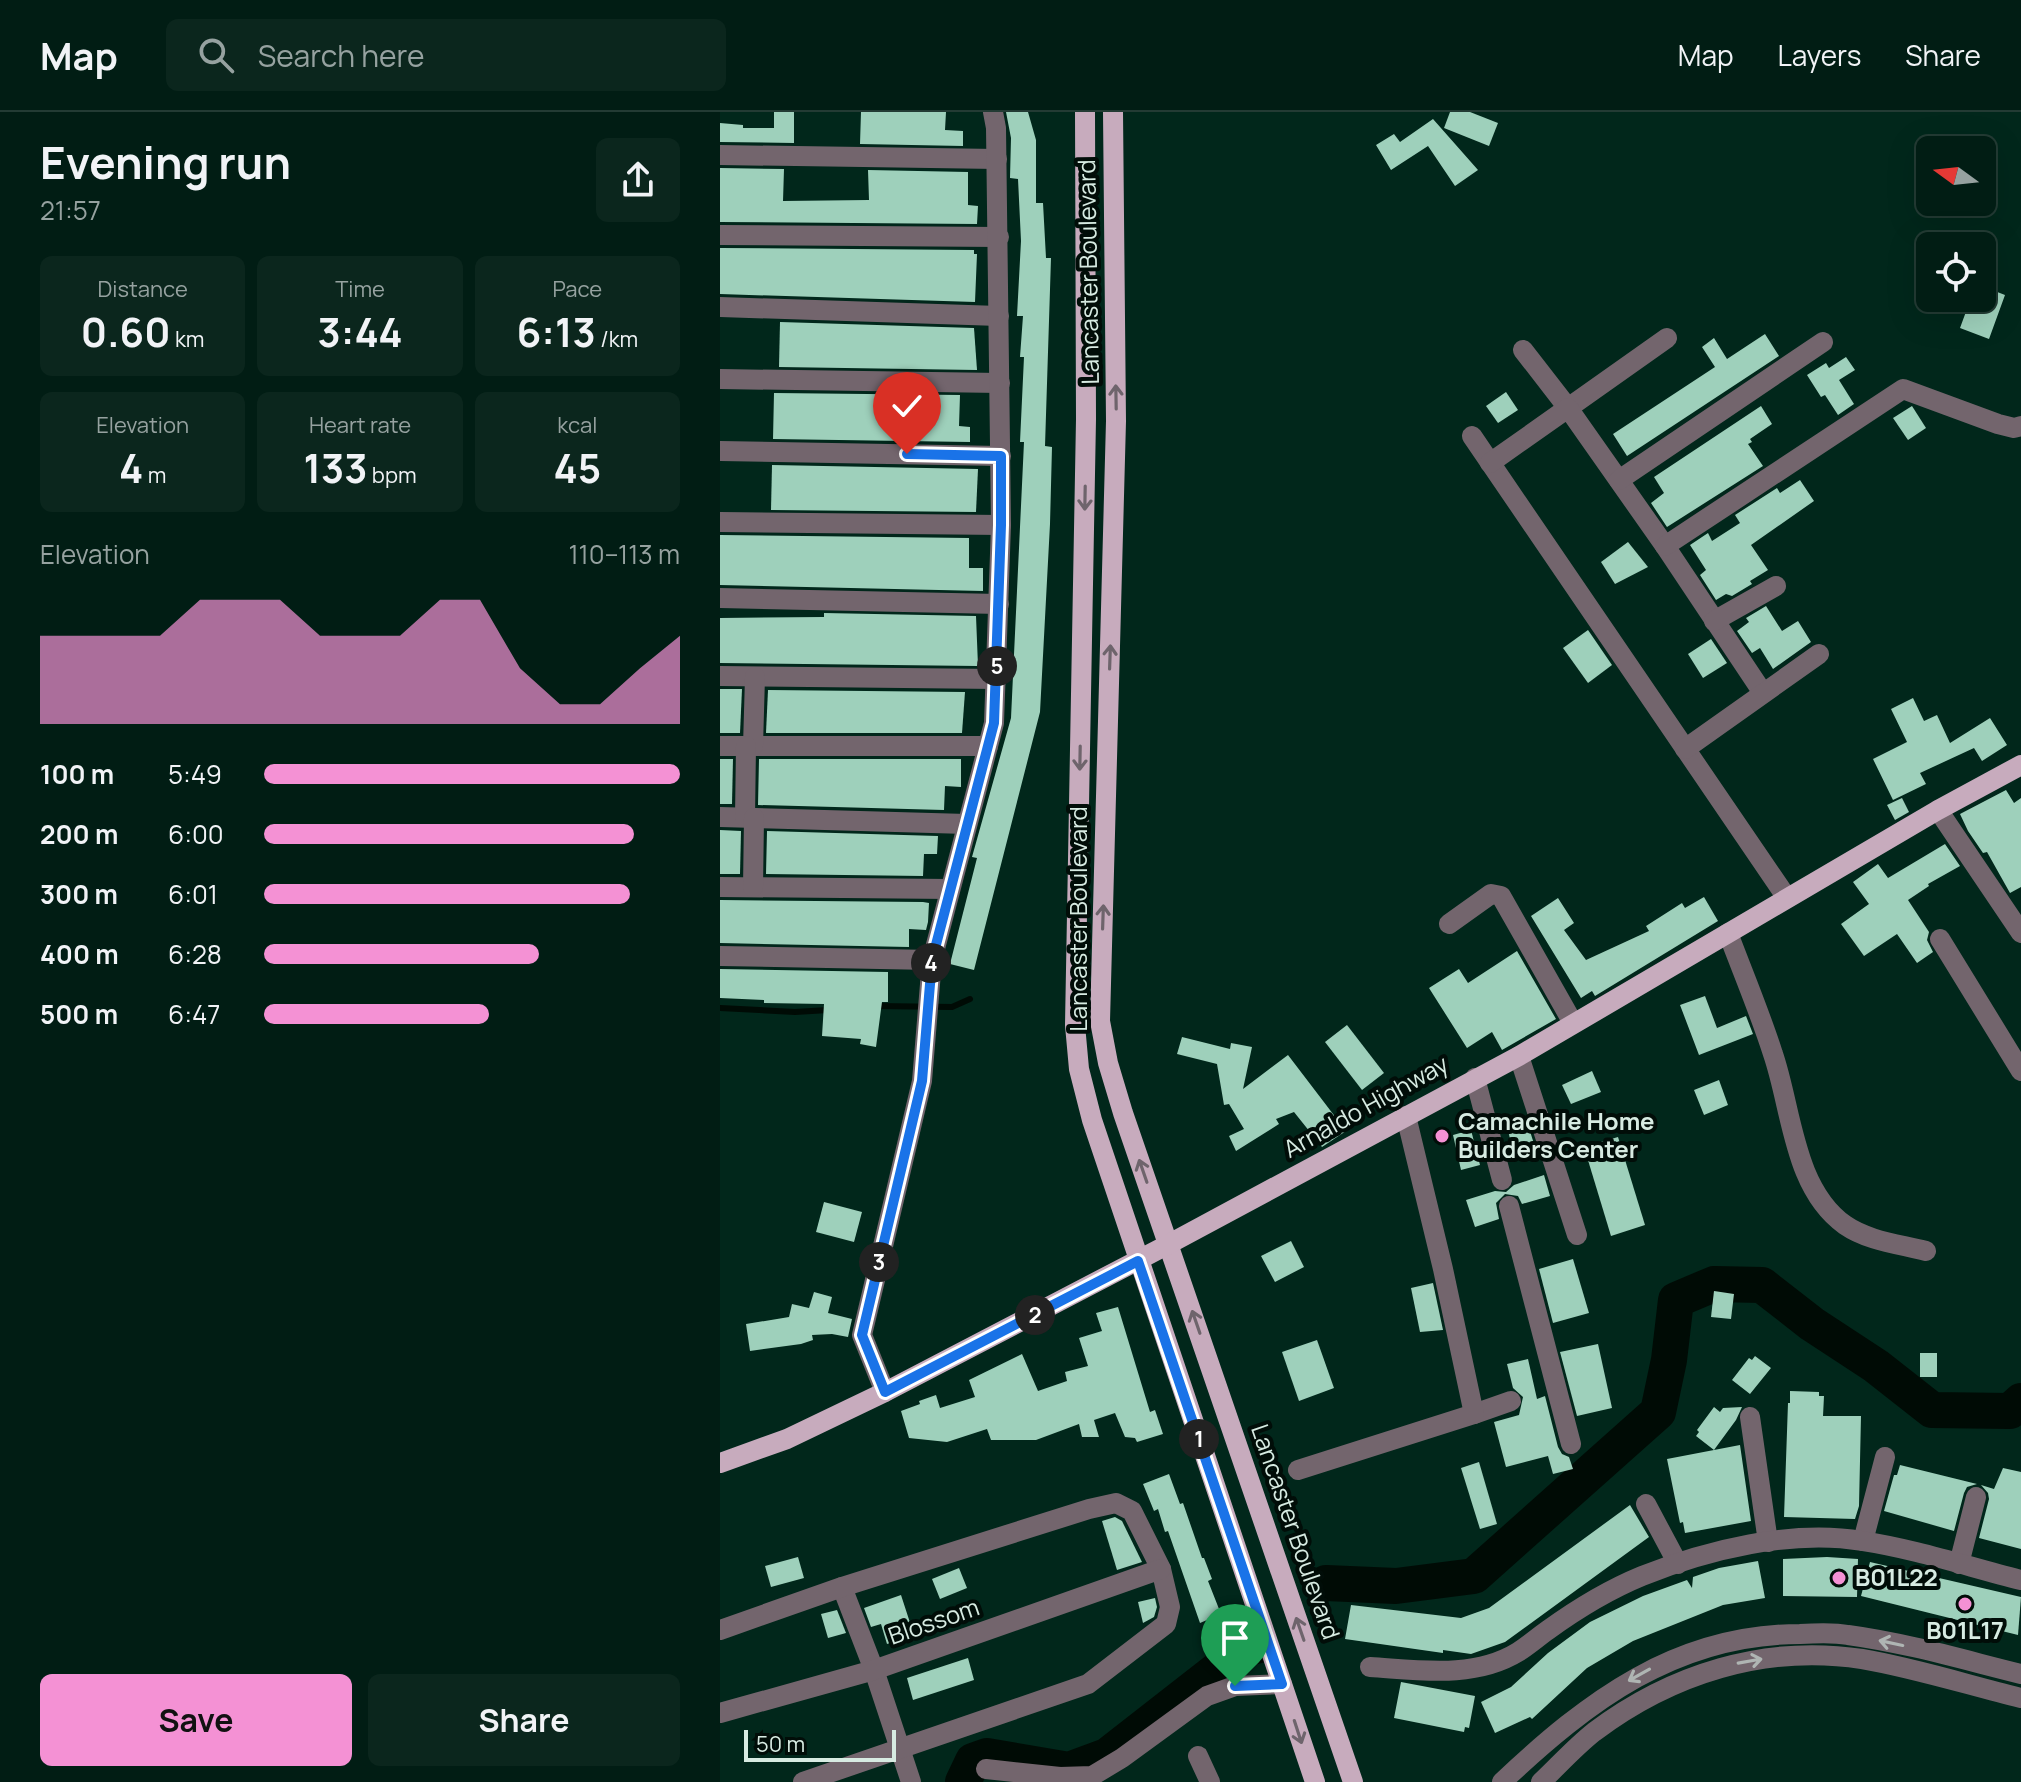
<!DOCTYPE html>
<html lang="en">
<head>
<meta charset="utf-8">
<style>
  :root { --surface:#011d14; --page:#0b261d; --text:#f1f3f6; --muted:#96a2a0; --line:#233b34; --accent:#f491d4 }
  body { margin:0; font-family:Manrope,sans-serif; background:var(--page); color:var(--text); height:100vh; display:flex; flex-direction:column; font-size:30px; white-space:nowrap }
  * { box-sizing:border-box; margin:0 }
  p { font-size:26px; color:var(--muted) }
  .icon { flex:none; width:44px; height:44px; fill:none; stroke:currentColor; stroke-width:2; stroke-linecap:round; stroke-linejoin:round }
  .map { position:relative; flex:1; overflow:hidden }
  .panel { display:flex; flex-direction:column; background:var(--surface); width:720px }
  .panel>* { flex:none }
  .needle { width:52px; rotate:285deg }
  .fabs { position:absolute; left:1196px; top:24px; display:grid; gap:16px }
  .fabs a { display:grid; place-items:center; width:80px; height:80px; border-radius:12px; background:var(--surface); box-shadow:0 8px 32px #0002,0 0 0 2px var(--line); font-size:40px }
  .scale { position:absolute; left:24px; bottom:20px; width:152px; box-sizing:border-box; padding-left:8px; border:4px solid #d7ebe2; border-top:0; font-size:22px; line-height:28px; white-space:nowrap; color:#d7ebe2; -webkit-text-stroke:6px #010d08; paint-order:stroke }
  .pin { position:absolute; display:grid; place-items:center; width:68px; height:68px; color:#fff; margin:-82px -34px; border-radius:50% 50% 50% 0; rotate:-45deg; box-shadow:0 0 8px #0007 }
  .pin .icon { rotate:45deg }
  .km { position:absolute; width:40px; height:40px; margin:-20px; border-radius:50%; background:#222; color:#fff; font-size:22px; line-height:40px; text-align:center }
  .round { display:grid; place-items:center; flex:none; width:84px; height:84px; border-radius:12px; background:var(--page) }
  .headline { display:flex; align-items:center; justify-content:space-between; height:136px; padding:0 40px }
  h1 { font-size:44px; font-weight:700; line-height:60px }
  .figures { display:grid; grid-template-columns:repeat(3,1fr); gap:12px; height:136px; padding:8px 40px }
  .figures div { display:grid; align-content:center; border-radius:12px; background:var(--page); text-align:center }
  .figures b { font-size:40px; font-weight:700 }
  .figures small { font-size:22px; font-weight:400 }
  .figures p { font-size:22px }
  .chart { height:224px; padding:16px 40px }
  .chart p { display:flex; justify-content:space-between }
  .chart svg { width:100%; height:144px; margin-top:8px; fill:var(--accent); opacity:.7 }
  .action { display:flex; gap:16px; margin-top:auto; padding:16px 40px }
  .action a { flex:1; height:92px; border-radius:12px; background:var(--accent); color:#111; font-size:32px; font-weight:700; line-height:92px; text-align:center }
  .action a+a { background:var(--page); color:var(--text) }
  ul { padding:0 40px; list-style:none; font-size:26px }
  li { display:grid; grid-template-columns:128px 96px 1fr; align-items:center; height:60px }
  li i { height:20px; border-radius:10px; background:var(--accent) }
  header { display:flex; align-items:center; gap:48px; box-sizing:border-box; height:112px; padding:0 40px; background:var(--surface); border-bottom:2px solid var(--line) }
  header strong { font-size:38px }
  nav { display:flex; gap:44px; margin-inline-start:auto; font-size:28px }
  .search { width:560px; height:72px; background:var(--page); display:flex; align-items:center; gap:20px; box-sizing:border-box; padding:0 28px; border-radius:12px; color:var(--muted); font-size:30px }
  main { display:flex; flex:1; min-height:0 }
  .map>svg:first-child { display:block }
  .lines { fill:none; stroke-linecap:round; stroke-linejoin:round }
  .stream { stroke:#000b05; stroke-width:6 }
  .river { stroke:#000b05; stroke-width:36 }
  .building { fill:#9ed0bb }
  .minor { stroke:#73656d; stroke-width:20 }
  .major { stroke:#c7abbd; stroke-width:20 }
  .oneway { stroke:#6e646c }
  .oneway2 { stroke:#afb5b3 }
  .route-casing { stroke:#fff; stroke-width:16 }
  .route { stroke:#1a73e8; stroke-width:10 }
  .poi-dot { fill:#f491d4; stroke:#010d08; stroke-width:3 }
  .labels { text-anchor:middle; stroke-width:8; stroke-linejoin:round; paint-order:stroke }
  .street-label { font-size:24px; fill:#d7ebe2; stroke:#010d08 }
  .poi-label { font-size:24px; font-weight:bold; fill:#d7ebe2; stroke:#010d08; text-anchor:start }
</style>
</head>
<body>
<header>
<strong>Map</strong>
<div class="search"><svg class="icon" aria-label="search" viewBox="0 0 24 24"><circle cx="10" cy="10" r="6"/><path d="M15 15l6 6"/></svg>Search here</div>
<nav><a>Map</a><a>Layers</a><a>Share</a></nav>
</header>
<main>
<section class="panel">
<div class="headline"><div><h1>Evening run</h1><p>21:57</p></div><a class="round"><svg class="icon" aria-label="share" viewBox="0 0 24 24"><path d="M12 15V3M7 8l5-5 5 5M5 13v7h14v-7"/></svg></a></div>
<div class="figures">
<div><p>Distance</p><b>0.60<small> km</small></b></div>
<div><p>Time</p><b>3:44</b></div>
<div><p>Pace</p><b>6:13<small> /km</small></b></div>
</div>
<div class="figures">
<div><p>Elevation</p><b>4<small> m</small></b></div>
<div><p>Heart rate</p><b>133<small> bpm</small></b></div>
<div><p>kcal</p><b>45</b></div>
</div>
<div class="chart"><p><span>Elevation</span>110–113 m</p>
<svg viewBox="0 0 160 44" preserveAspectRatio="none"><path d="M0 44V17L10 17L20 17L30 17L40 6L50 6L60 6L70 17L80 17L90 17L100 6L110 6L120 27L130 38L140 38L150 27L160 17V44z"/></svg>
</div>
<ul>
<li><b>100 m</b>5:49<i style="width:100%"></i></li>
<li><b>200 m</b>6:00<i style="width:89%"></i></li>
<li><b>300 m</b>6:01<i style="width:88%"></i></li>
<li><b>400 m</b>6:28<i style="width:66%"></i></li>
<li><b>500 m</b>6:47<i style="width:54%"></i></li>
</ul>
<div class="action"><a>Save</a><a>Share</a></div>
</section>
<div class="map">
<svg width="1301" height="1670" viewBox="0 0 1301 1670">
  <rect width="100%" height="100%" fill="#01271b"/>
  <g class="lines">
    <g class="stream">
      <path d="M155,894L232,895L250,887"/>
      <path d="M0,896L75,900L108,898"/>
    </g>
    <g class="river">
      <path d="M606,1471L676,1474L754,1464L938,1300L949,1248L956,1188L994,1172L1042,1173L1092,1212L1156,1254L1212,1298L1290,1299L1301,1289"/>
      <path d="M243,1670L253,1649L267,1644L349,1658L387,1644L524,1537L539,1533"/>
    </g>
  </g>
  <g class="building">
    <path d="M54,0H74V31L0,30V11L23,13V16H54Z"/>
    <path d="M141,0H226L225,18L243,19V34L140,32Z"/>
    <path d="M286,0H308L316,28V91H323L326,146H331L325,334L332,335L330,412L320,600L254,858L230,852L257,746L252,745L291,606L304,330H300L304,245H300L303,204H297L301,129L298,67L290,66L291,26Z"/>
    <path d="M730,0H750L778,11L769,34L724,16Z"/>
    <path d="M713,7L758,58L735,74L708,34L671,58L656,33L674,22L680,30Z"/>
    <path d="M0,56L64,57L63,89L149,88L148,58L248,60V93L258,94L257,112L0,110Z"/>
    <path d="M0,136L254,138V142H257L255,190L0,182Z"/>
    <path d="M1262,174L1285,183L1269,227L1240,216L1251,186H1262Z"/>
    <path d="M60,210L254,216L257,258L59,255Z"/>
    <path d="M1045,222L1059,244L907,344L893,322L995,255L982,235L994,226L1007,247Z"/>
    <path d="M1126,245L1135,258L1119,268L1134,292L1118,303L1105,283L1101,285L1087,263L1106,251L1109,256Z"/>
    <path d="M786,280L798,298L778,311L766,294Z"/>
    <path d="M54,281L240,283L239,314L250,315V330L53,327Z"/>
    <path d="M1041,294L1052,312L1030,327L1032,330L1028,332L1043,354L947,415L931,391L944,381L934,365Z"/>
    <path d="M1192,294L1206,316L1188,328L1173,306Z"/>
    <path d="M52,353L258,357L256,400L51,398Z"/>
    <path d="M1080,368L1094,389L1031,433L1048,458L1030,469L1032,472L1012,484L1006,482L996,488L980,463L986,458L970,433L988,421L992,429L1020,411L1015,403L1057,376L1060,381Z"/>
    <path d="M0,423L249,426V456H263V479L0,473Z"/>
    <path d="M908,430L928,455L895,472L881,450Z"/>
    <path d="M1046,494L1062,519L1078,509L1091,530L1053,557L1040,536L1032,541L1017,519L1029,510L1026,506Z"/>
    <path d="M104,501L256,504L258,554L0,551V506L104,505Z"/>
    <path d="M868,518L892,553L868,571L843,536Z"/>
    <path d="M991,527L1007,551L983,566L968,542Z"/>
    <path d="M0,577H22L20,621H0Z"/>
    <path d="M48,578L245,580L242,621H46Z"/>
    <path d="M1193,586L1204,609L1217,603L1230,631L1270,606L1287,633L1262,649L1254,636L1200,661L1206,672L1173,688L1153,647L1187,630L1171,597Z"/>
    <path d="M0,647H13L12,692H0Z"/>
    <path d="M39,647H241V675L225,674L224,698L38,693Z"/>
    <path d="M1286,678L1294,691L1301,686V775L1290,781L1267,740L1263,741L1248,719L1240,702Z"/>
    <path d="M1182,686L1189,700L1175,708L1167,693Z"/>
    <path d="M0,718L21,719L20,762H0Z"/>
    <path d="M47,719L218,724L217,742H204L203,764L46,762Z"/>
    <path d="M1225,732L1240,754L1208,772L1209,774L1188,788L1209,820L1207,828L1213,840L1197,851L1177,822L1144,844L1121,812L1149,792L1133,770L1158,752L1168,766Z"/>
    <path d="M984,785L998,809L875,884L872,879L861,886L811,804L838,786L854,811L844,818L866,848L929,819L926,814L962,791L965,796Z"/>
    <path d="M0,788L203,790L209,791L208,810L206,818L189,817V835L0,831Z"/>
    <path d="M797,839L836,907L782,938L772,920L747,936L709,876L739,857L748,871Z"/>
    <path d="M0,857L168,860V890H162L156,935L140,932L141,927L102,924L104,892L44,891V888L0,886Z"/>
    <path d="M985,884L997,916L1026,904L1033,922L979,943L960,893Z"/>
    <path d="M627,913L664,961L642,978L605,930Z"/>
    <path d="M462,925L510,937L511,931L532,935L523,977L568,943L626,1019L602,1035L574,1000L556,1007L559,1012L516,1039L509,1024L524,1017L509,992L504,993L497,952L457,942Z"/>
    <path d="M872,959L881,980L851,992L842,973Z"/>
    <path d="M999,968L1008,993L984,1003L974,978Z"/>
    <path d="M807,1010L816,1038L794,1044L787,1014Z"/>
    <path d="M751,1018L760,1053L741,1058L733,1023Z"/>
    <path d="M898,1025L925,1113L891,1124L864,1035Z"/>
    <path d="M824,1063L830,1084L802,1092L798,1084L785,1082L776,1091L779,1107L755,1115L746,1088L775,1079L786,1080L794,1073Z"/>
    <path d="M104,1090L142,1100L134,1130L96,1120Z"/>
    <path d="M571,1129L584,1155L555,1170L541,1144Z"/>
    <path d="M853,1147L869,1201L833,1211L819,1157Z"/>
    <path d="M713,1171L723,1218L700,1220L691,1176Z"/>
    <path d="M994,1179L1014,1182L1011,1207L991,1205Z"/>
    <path d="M94,1180L112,1185L108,1201L132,1207L128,1225L112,1222L92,1223L93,1228L81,1232L30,1239L26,1212L69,1205L72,1192L89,1196Z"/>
    <path d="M398,1195L430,1300L435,1298L443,1322L417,1330L415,1326L405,1325L395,1301L374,1308L379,1325H362L359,1312L316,1328H271L267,1317L227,1330L189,1326L181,1299L200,1292L199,1289L216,1283L220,1296L255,1285L249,1268L302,1242L318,1279L347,1269L345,1260L368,1254L359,1226L382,1219L376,1201Z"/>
    <path d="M597,1228L614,1276L579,1289L562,1240Z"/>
    <path d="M878,1232L892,1296L857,1304L840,1240Z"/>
    <rect x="1200" y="1241" width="17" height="24"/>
    <path d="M1035,1244L1051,1256L1030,1282L1012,1268L1029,1246L1032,1248Z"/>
    <path d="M808,1247L817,1287L825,1284L838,1335L842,1342L849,1345L853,1357L833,1362L828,1344L786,1355L774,1310L799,1303L803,1285L793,1276L787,1252Z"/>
    <path d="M1070,1279L1099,1280V1284H1104L1103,1304H1141L1139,1394L1135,1407L1064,1405L1068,1291H1070Z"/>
    <path d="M994,1295L1000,1300L1003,1296L1022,1295L1016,1308L994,1338L1020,1333L1031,1409L965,1421L963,1410L960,1411L947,1347L994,1338L976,1324L979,1320L977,1318Z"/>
    <path d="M759,1350L777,1412L760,1417L741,1356Z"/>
    <path d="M1180,1353L1257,1372L1247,1375L1244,1381L1234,1419L1164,1399L1174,1363H1177Z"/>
    <path d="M1283,1356L1301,1360V1437L1259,1426L1269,1387L1268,1381L1261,1373L1274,1377Z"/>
    <path d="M449,1362L460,1392L463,1391L482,1446H484L492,1467L488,1469L501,1502L480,1511L448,1419L445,1420L438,1397L434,1399L423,1372Z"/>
    <path d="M910,1393L929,1425L785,1530L751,1542L723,1538V1541L625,1527L631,1493L741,1506L769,1496Z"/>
    <path d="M395,1405L402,1409L422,1450L397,1458L382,1409Z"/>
    <path d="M78,1445L84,1466L51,1475L45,1454Z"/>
    <path d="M1107,1445L1138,1447L1137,1485L1063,1484V1447Z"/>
    <path d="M1038,1449L1045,1486L1003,1493L913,1529L867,1556L812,1607L810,1605L775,1621L761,1590L791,1575L828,1541L870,1510L923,1484L967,1468L972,1476L973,1465L999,1456Z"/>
    <path d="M1150,1450L1301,1485L1298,1523L1141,1484Z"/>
    <path d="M239,1456L247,1476L220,1487L212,1467Z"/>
    <path d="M181,1483L194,1523L167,1532L161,1512L151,1515L144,1496Z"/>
    <path d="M435,1486L437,1495L434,1505L423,1511L418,1490Z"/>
    <path d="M117,1498L126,1521L108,1526L101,1502Z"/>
    <path d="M248,1546L254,1568L193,1588L187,1566Z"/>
    <path d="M681,1570L755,1584L749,1616L745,1615L744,1620L674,1606Z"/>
  </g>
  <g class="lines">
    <g class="minor">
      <path d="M0,43L277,47"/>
      <path d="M0,123L279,125"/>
      <path d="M0,195L279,204"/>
      <path d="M803,238L848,296L947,226"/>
      <path d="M0,267L280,271"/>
      <path d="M752,324L1067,786"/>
      <path d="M0,339L281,344"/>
      <path d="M770,351L848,296L945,434L1043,581"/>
      <path d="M899,368L1103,230"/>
      <path d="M0,410L281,413"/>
      <path d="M945,434L1183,277L1278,312L1294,316L1301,314"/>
      <path d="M0,486L279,492"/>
      <path d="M994,509L1056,474"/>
      <path d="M0,564L277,567"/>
      <path d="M0,634H268"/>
      <path d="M33,634L35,565"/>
      <path d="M965,637L1099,542"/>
      <path d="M1218,698L1301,821"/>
      <path d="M0,705L247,712"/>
      <path d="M25,705L26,634"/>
      <path d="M0,775L230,777"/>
      <path d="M33,775L34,706"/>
      <path d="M729,812L771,782L781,784L853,911"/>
      <path d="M1008,821C1023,861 1040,901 1053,942C1072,997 1073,1076 1125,1113C1148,1129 1179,1132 1206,1139"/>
      <path d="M1220,827L1301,959"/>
      <path d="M0,844L212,848"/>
      <path d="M799,944L857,1123"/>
      <path d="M755,966L782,1068"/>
      <path d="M789,1094L851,1332"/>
      <path d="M165,1280L142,1223L202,969L212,848L274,611L281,413L276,16L273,0"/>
      <path d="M754,1302L791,1289"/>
      <path d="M1030,1305L1048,1430"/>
      <path d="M578,1358L754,1302L723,1157L686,1004"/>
      <path d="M926,1392L958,1452"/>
      <path d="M1143,1429L1165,1345"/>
      <path d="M1239,1452L1256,1385"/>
      <path d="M122,1475L154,1558L191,1670"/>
      <path d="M0,1518L122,1475L369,1397L396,1391L412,1399L441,1457L450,1495L446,1512L368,1572L83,1670"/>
      <path d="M650,1555C699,1558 754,1567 798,1540C809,1533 818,1525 828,1518C857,1497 888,1478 922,1464C987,1438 1072,1417 1142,1429C1195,1437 1249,1455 1301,1468"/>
      <path d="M0,1601L154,1558L441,1457"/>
      <path d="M478,1644L490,1670"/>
      <path d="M266,1657L340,1665L372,1664L402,1646L487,1584L515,1574L562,1572"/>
      <path d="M782,1670C868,1589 956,1522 1080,1522C1096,1521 1113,1520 1128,1523C1187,1531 1244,1548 1301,1562"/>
      <path d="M821,1670C838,1654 855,1635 874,1620C951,1562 1045,1532 1142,1547C1195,1556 1248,1573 1301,1586"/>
    </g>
    <g class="major">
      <path d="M365,0L366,307L355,913L359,957L372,1008L595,1670"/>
      <path d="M393,0L396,309L380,909L388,951L403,1001L633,1670"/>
      <path d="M0,1351L67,1327L165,1280L449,1132L799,944L1218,698L1301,653"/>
    </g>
  </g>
  <defs><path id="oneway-shaft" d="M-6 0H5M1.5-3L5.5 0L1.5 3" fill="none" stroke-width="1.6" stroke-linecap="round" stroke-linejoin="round" transform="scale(2)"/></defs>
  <g class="oneway">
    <use href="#oneway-shaft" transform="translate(396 285) rotate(-91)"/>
    <use href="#oneway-shaft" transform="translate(365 386) rotate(91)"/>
    <use href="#oneway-shaft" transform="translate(390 545) rotate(-88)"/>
    <use href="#oneway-shaft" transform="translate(360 646) rotate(91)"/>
    <use href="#oneway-shaft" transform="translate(383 805) rotate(-88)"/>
    <use href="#oneway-shaft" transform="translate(423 1059) rotate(-109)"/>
    <use href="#oneway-shaft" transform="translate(476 1210) rotate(-109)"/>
    <use href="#oneway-shaft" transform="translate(580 1517) rotate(-109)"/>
    <use href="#oneway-shaft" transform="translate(578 1620) rotate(72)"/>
  </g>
  <g class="oneway2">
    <use href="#oneway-shaft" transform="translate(1171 1531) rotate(-168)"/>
    <use href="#oneway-shaft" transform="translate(1030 1549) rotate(-10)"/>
    <use href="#oneway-shaft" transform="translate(919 1563) rotate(151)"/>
  </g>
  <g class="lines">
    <defs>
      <path id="route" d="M187,342L281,344V413L274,611L212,848L202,969L142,1223L165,1280L418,1149L562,1572L515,1574"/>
    </defs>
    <use href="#route" class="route-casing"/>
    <use href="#route" class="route"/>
  </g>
  <g class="poi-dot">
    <circle cx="722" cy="1024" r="8"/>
    <circle cx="1119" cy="1466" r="8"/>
    <circle cx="1245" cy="1492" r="8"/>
  </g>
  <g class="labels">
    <g class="street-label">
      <text transform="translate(369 160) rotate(-91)" y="8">Lancaster Boulevard</text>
      <text transform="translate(359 807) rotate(-90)" y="8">Lancaster Boulevard</text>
      <text transform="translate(646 995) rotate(-29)" y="8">Arnaldo Highway</text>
      <text transform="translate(575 1420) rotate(71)" y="8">Lancaster Boulevard</text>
      <text transform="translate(214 1510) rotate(-19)" y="8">Blossom</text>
    </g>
    <g class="poi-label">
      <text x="738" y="1018">Camachile Home<tspan x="738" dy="28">Builders Center</tspan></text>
      <text x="1135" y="1474">B01L22</text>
      <text x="1245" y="1527" text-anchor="middle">B01L17</text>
    </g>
  </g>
</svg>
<div class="fabs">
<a><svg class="needle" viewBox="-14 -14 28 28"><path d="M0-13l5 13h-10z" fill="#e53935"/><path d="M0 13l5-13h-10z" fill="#96a2a0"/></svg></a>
<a><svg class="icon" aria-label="locate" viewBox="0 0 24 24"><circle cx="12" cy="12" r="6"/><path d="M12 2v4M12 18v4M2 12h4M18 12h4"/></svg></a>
</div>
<div class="scale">50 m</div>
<div class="pin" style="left:515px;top:1574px;background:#1e9e55"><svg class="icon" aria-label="arrive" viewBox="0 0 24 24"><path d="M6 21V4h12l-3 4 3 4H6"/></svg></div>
<div class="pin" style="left:187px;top:342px;background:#d93025"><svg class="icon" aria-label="check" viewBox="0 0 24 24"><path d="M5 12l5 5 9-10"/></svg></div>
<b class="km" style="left:479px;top:1327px">1</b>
<b class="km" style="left:315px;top:1203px">2</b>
<b class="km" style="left:159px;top:1150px">3</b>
<b class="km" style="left:211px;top:851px">4</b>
<b class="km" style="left:277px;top:554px">5</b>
</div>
</main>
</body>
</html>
